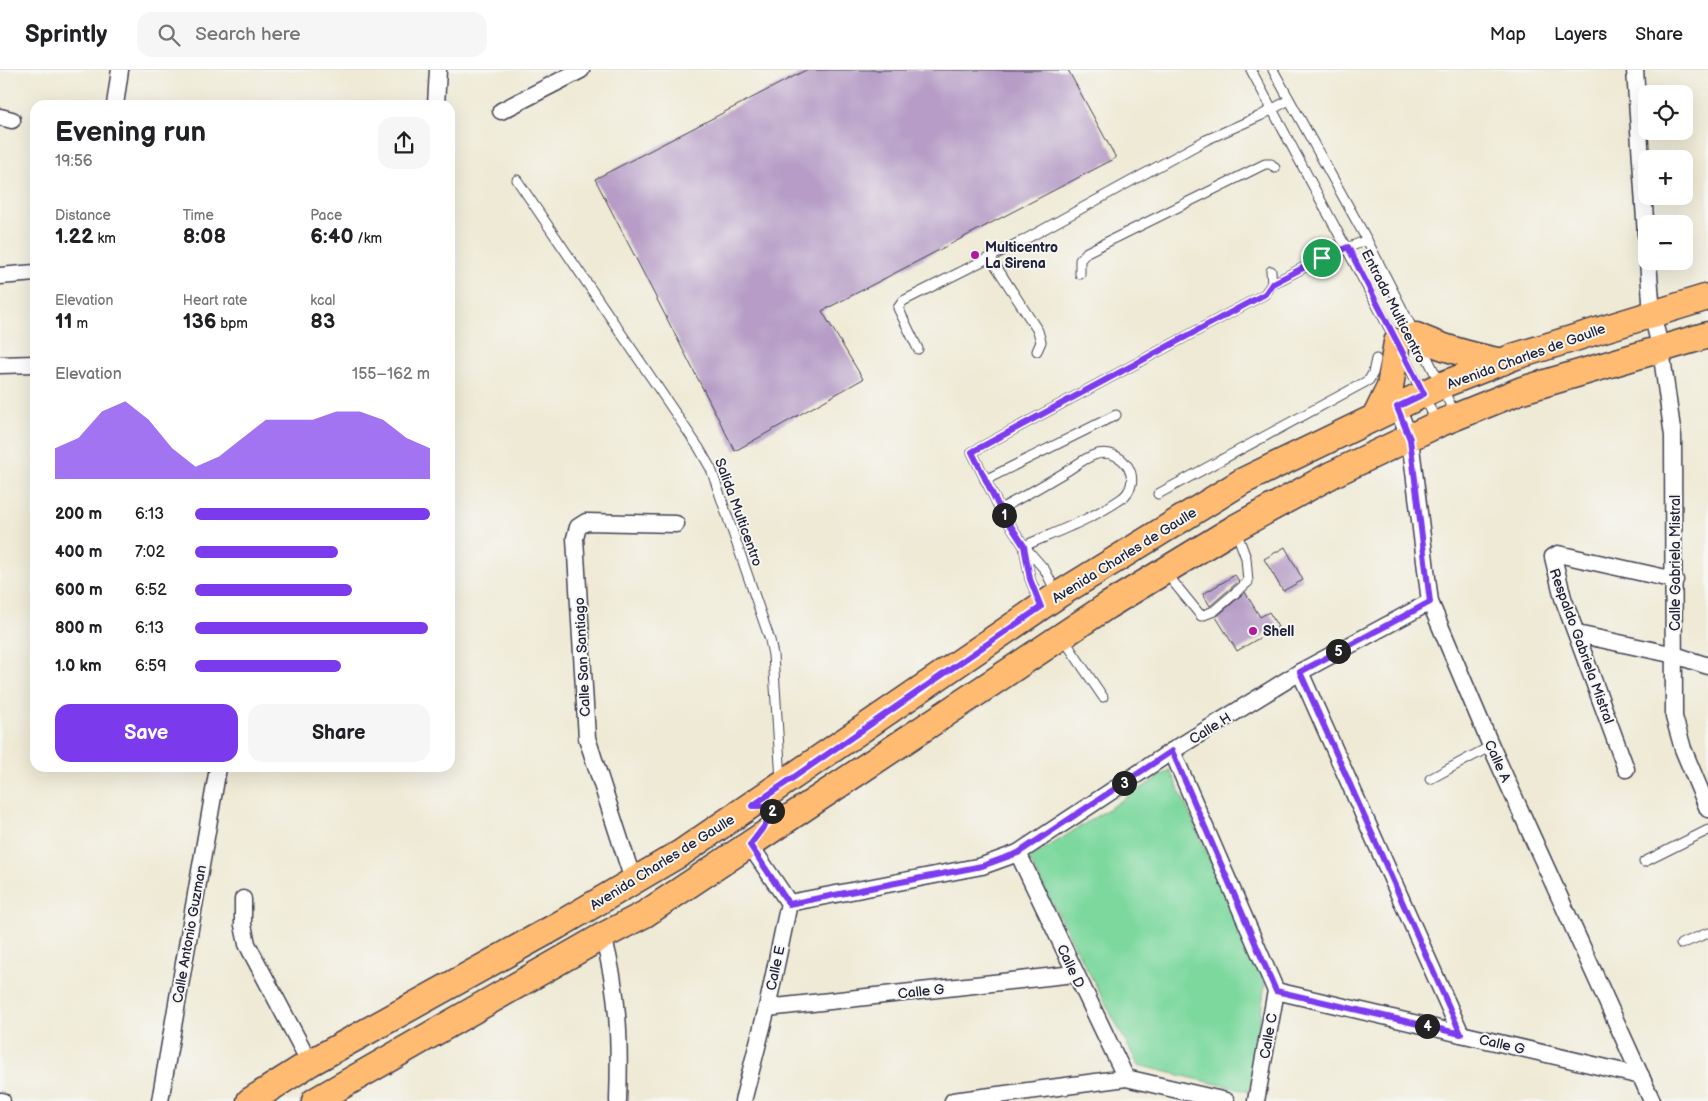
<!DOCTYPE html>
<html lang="en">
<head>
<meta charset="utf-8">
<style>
  :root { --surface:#fff; --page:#f6f6f6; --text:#202124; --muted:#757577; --line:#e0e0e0; --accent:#7c3aed }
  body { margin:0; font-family:"Balsamiq Sans",sans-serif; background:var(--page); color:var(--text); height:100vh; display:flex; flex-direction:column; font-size:19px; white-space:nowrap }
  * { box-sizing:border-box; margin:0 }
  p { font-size:16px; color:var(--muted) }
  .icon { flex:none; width:28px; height:28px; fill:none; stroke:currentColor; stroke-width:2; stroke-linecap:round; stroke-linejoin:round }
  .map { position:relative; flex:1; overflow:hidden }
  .side { position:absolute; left:30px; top:30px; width:425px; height:672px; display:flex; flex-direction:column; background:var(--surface); border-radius:15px; box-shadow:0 5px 20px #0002 }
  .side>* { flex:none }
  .fabs { position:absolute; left:1638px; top:15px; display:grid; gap:10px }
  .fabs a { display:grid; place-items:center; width:55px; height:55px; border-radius:10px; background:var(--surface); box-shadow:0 5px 20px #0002; font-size:25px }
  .pin { position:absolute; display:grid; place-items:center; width:42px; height:42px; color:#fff; margin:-21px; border:2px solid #fff; border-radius:50%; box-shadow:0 1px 5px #0007 }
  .km { position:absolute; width:25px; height:25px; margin:-12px; border-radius:50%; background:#222; color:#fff; font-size:14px; line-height:25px; text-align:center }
  .round { display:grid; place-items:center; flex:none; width:52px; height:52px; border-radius:15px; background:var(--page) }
  .head { display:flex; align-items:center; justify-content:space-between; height:85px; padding:0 25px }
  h1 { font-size:28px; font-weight:700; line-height:38px }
  .stats { display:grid; grid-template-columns:repeat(3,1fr); gap:8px; height:85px; padding:5px 25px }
  .stats div { display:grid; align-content:center }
  .stats b { font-size:21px; font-weight:700 }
  .stats small { font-size:14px; font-weight:400 }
  .stats p { font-size:14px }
  .chart { height:140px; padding:10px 25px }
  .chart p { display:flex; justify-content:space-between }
  .chart svg { width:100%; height:90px; margin-top:5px; fill:var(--accent); opacity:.7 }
  .primary-button { display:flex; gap:10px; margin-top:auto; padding:10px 25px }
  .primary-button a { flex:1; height:58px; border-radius:15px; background:var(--accent); color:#fff; font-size:20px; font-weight:700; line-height:58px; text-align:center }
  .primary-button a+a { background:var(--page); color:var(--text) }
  ul { padding:0 25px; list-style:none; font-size:16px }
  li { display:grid; grid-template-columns:80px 60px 1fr; align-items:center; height:38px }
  li i { height:12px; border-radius:6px; background:var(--accent) }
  header { display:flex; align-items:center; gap:30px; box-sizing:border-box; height:70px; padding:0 25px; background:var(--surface); border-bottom:1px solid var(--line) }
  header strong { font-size:24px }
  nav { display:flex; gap:28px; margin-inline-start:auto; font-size:18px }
  .search { width:350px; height:45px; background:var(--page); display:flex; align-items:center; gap:12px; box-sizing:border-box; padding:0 18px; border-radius:15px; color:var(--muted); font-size:19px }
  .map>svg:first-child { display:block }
  .green { fill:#7dd89e; stroke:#507d6c }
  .building { fill:#b69cc6 }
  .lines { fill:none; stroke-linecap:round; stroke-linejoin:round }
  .lane-casing { stroke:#414052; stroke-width:11 }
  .street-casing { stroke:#414052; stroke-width:19 }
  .primary-casing { stroke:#414052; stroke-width:29 }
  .lane { stroke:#fff; stroke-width:9 }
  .street { stroke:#fff; stroke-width:16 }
  .primary { stroke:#ffbb71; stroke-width:26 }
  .route-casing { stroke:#fff; stroke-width:10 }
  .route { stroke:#7c3aed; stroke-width:6 }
  .poi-dot { fill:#b5179e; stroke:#f6f6f2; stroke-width:2 }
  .labels { text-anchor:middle; stroke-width:4; stroke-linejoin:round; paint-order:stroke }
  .poi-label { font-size:14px; font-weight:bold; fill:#22223b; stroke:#f6f6f2; text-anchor:start }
  .street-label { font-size:14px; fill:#22223b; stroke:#f6f6f2 }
</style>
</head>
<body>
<header>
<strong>Sprintly</strong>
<div class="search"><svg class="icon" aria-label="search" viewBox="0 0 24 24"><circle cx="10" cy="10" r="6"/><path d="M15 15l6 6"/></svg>Search here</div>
<nav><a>Map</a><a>Layers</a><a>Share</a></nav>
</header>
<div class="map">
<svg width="1708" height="1031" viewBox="0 0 1708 1031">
  <rect width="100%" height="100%" fill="#f6f6f2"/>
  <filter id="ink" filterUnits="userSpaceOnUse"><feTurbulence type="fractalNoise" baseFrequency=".02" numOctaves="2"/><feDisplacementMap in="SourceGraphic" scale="10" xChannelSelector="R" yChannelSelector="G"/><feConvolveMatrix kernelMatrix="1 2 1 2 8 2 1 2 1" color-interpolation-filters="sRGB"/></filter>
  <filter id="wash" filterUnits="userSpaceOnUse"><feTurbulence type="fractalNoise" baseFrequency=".0096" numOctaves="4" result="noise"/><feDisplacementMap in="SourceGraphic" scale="20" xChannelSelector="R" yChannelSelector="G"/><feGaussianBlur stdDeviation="1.12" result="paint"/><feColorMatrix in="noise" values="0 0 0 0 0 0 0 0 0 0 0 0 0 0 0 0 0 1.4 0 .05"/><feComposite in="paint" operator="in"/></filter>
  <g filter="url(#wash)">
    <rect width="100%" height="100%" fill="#efead5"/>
    <path class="green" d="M1170,700L1265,913L1250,1022L1138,995L1029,789Z"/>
    <g id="blocks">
      <g class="building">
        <path d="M806,0H1068L1116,88L822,241L863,309L735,381L595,109Z"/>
        <path d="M1285,477L1303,510L1283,521L1264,489Z"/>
        <path d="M1235,505L1239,511L1210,536L1203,524Z"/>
        <path d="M1245,522L1260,547L1269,542L1278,557L1237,581L1216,547Z"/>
      </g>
    </g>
  </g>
  <g filter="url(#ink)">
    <use href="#blocks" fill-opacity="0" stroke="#414052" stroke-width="1"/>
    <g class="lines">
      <defs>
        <g id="lane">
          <path d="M1251,0L1396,271"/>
          <path d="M1273,0L1367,170L1415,264"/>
          <path d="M517,110L699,378L711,399L770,570L773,585L781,710"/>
          <path d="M990,187L1038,261L1041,272L1037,281"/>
          <path d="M1080,204V190L1087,182L1265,94H1271L1275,98"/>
          <path d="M1272,214L1322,188L1367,170"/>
          <path d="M1421,275L1455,344"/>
          <path d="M918,279L898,238L903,231L1024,170L1206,70L1260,46L1289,30"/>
          <path d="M1402,283L1437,352"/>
          <path d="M985,410L1116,345"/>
          <path d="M1158,424L1369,310L1373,303L1376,289"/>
          <path d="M1000,439C1023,427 1045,414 1067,401C1075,396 1085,388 1094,385C1123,375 1146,411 1121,429C1092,449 1056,462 1024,476"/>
          <path d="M1024,476L1030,509L1040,533"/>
          <path d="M1166,503L1201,546L1214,541L1248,512L1246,488L1236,461"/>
          <path d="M1057,524L1045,500L1024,476L1000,439L972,382L1265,224L1272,214L1271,201"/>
          <path d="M1063,568L1103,627"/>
          <path d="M1430,709L1491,676"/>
          <path d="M1644,792L1708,760"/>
          <path d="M1681,874L1708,863"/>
        </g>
        <g id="street">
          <path d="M1635,0L1646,165"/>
          <path d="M115,35L120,0"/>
          <path d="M436,35L438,0"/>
          <path d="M501,41L581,0"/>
          <path d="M0,47L12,50"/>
          <path d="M1648,191L1652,244L1661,280L1673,366L1674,647L1683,679L1708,739"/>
          <path d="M0,206L35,203"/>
          <path d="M0,295L35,294"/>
          <path d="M1397,337L1410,369L1430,532L1491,676L1652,1031"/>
          <path d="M1577,564L1675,585L1708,596"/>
          <path d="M1300,602L1461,964"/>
          <path d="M1172,681L1276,921L1256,1031"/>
          <path d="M1626,699L1563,528L1553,487L1558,484L1675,510"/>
          <path d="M1018,783L1126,1008"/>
          <path d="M633,810L587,668L575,468L578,457L586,452L676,454"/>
          <path d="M243,829V855L247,874L310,993"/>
          <path d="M789,833L982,796L1018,783L1172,681L1300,602L1430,532"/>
          <path d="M603,866C619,923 620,972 618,1031"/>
          <path d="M1276,921L1641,1006"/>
          <path d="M767,938L1074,904"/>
          <path d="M0,1031H2"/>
          <path d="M160,1031L218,698"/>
          <path d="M743,1031L767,938L789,833L750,775"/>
          <path d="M953,1031L1126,1008L1226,1031"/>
        </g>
        <g id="primary">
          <path d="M1416,266C1444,279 1472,286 1502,292"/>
          <path d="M1376,346L1390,317L1397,272"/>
          <path d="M250,1031L310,993L557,856L681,783L1058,525L1243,411L1442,315L1516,286L1708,227"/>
          <path d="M315,1031L603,866L645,844L1107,536L1235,458L1333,404L1438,354L1522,320L1708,265"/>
        </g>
      </defs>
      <use href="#lane" class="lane-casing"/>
      <use href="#street" class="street-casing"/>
      <use href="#primary" class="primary-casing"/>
      <use href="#lane" class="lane"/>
      <use href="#street" class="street"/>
      <use href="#primary" class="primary"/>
    </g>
  </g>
  <g class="lines" filter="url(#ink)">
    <defs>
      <path id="route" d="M1348,177L1424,324L1397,337L1410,369L1430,532L1300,602L1461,964L1276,921L1172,681L1018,783L982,796L789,834L750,775L772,746L770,736H752L1041,537L1030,509L1024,476L1000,439L972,382L1265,224L1272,214L1322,188Z"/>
    </defs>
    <use href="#route" class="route-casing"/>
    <use href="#route" class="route"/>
  </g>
  <g class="poi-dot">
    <circle cx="975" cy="185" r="5"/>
    <circle cx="1253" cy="561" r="5"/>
  </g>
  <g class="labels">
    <g class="poi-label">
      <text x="985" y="182">Multicentro<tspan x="985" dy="16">La Sirena</tspan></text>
      <text x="1263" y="566">Shell</text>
    </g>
    <g class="street-label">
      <text transform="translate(1394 236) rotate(63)" y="5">Entrada Multicentro</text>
      <text transform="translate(1526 286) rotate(-20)" y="5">Avenida Charles de Gaulle</text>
      <text transform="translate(739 442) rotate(70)" y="5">Salida Multicentro</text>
      <text transform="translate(1124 485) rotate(-32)" y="5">Avenida Charles de Gaulle</text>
      <text transform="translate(1675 493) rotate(-90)" y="5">Calle Gabriela Mistral</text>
      <text transform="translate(1582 576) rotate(70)" y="5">Respaldo Gabriela Mistral</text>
      <text transform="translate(582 587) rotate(-93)" y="5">Calle San Santiago</text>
      <text transform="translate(1210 658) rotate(-32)" y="5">Calle H</text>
      <text transform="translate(1498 691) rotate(66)" y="5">Calle A</text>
      <text transform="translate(662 792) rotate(-32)" y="5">Avenida Charles de Gaulle</text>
      <text transform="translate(189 864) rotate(-80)" y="5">Calle Antonio Guzman</text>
      <text transform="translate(1071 896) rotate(65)" y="5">Calle D</text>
      <text transform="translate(775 898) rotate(-78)" y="5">Calle E</text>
      <text transform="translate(921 921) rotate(-6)" y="5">Calle G</text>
      <text transform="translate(1268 966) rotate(-80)" y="5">Calle C</text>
      <text transform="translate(1502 974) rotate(13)" y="5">Calle G</text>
    </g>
  </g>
</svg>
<div class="fabs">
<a><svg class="icon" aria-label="locate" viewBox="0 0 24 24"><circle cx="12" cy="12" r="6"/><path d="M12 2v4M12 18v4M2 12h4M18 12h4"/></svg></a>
<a>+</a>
<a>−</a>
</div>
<div class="pin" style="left:1322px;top:188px;background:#1e9e55"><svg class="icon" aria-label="arrive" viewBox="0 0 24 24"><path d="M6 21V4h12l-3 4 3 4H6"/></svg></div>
<b class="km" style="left:1004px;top:445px">1</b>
<b class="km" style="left:772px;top:741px">2</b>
<b class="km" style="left:1124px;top:713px">3</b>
<b class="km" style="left:1427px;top:956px">4</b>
<b class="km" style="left:1338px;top:581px">5</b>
<section class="side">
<div class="head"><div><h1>Evening run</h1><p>19:56</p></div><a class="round"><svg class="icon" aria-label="share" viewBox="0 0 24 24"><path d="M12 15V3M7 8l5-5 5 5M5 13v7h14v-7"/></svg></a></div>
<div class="stats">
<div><p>Distance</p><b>1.22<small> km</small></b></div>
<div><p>Time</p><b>8:08</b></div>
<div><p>Pace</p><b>6:40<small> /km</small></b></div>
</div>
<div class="stats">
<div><p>Elevation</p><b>11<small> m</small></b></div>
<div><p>Heart rate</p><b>136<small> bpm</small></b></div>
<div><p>kcal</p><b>83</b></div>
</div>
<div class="chart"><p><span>Elevation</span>155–162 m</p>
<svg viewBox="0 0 160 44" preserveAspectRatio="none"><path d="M0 44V29L10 24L20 11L30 6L40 15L50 29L60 38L70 33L80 24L90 15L100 15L110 15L120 11L130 11L140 15L150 24L160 29V44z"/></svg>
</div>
<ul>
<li><b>200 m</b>6:13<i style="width:100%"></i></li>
<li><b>400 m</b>7:02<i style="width:61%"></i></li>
<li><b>600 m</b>6:52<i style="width:67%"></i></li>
<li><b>800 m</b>6:13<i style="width:99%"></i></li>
<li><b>1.0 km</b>6:59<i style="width:62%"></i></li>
</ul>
<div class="primary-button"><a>Save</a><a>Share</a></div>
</section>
</div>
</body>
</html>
